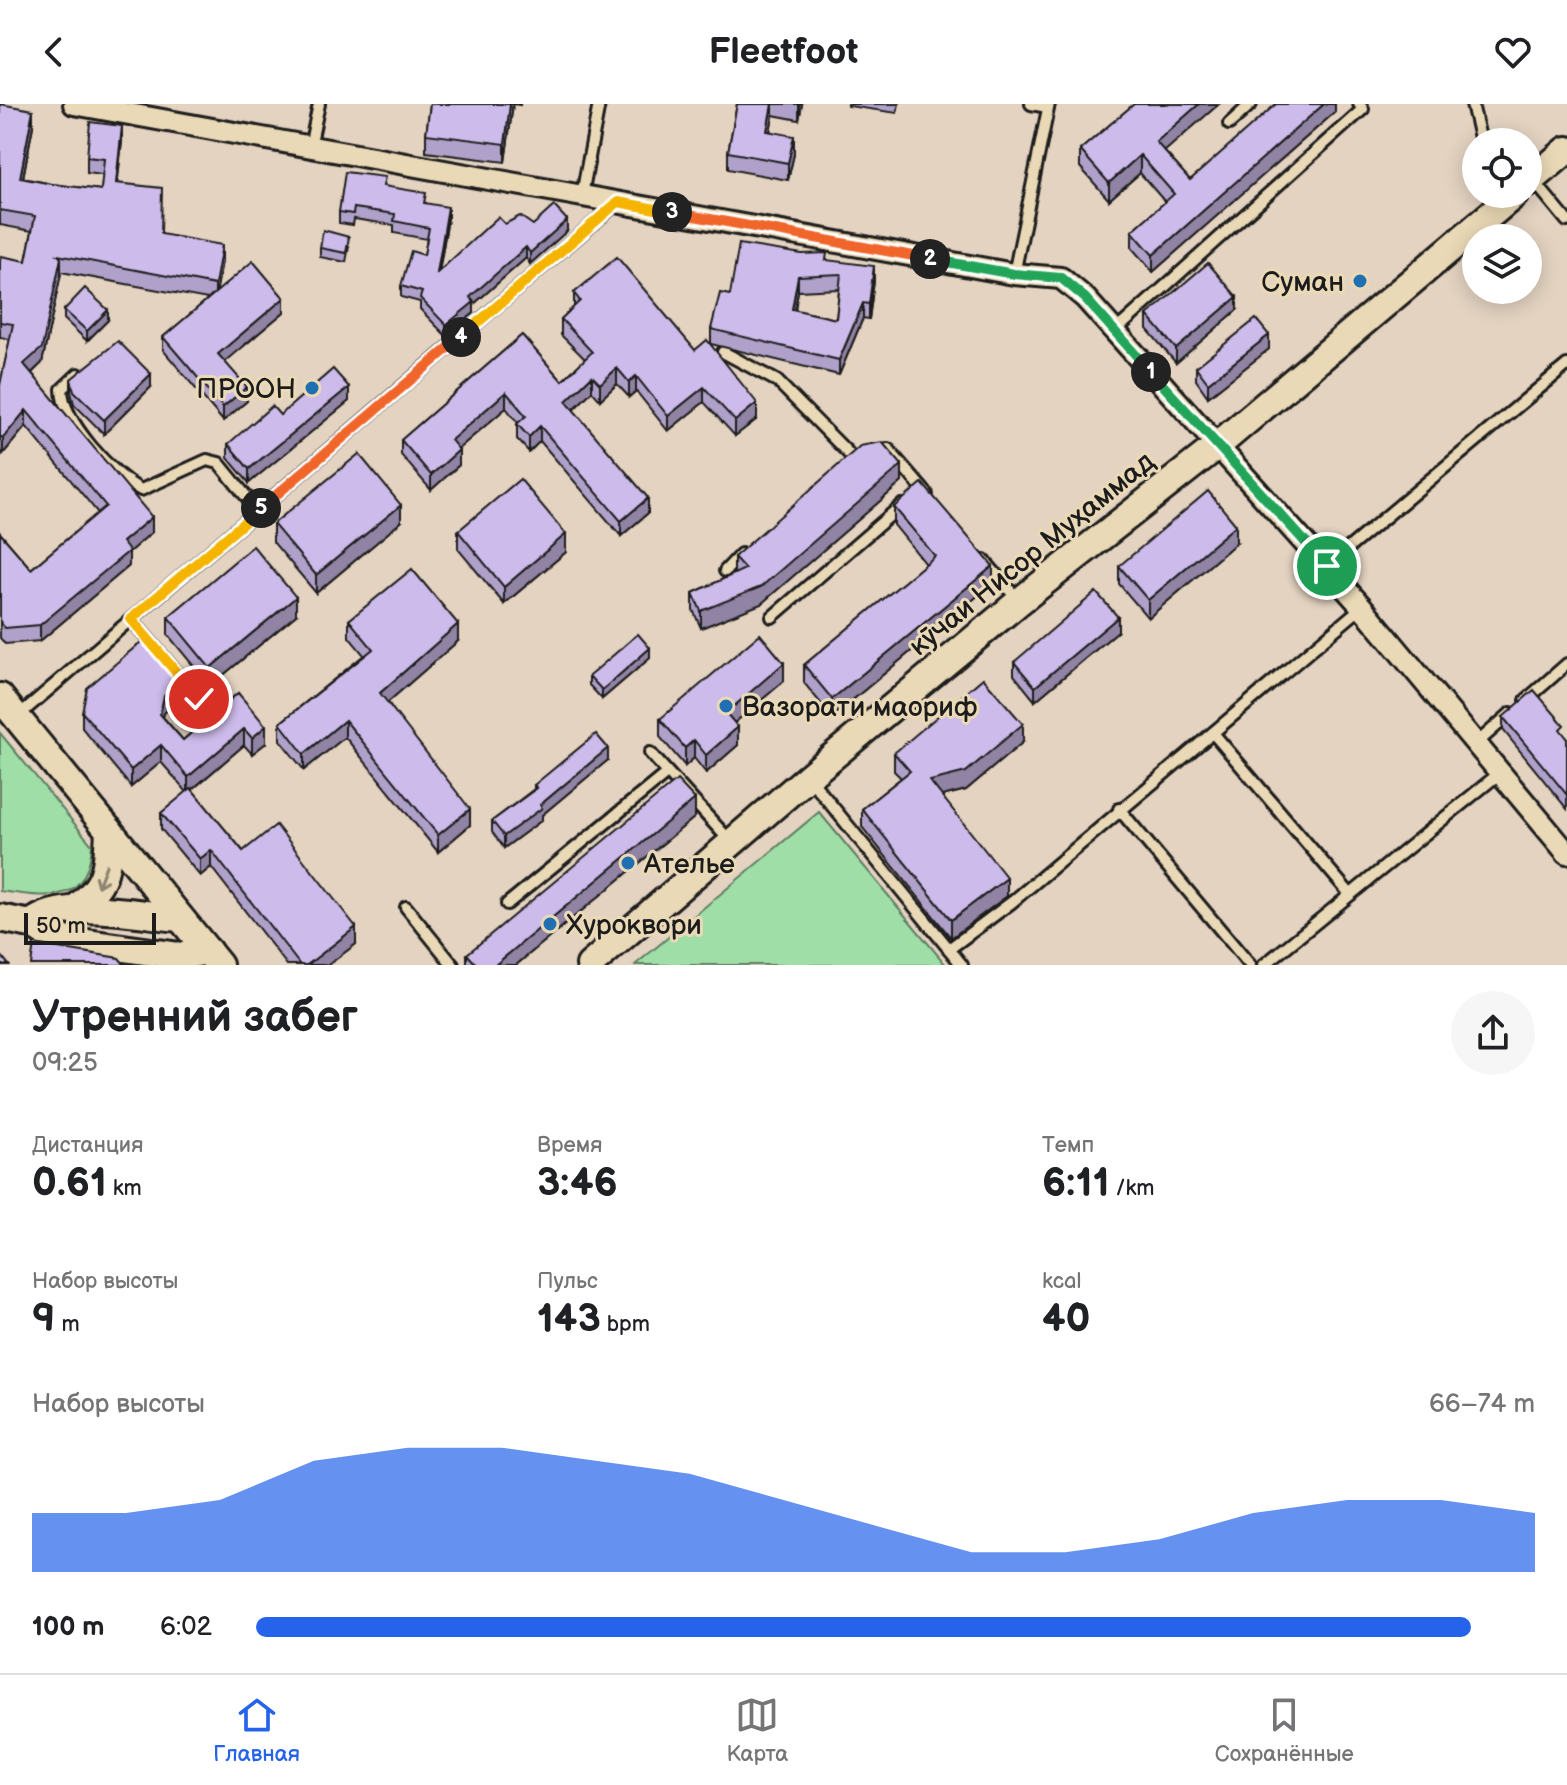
<!DOCTYPE html>
<html lang="ru">
<head>
<meta charset="utf-8">
<style>
  :root { --surface:#fff; --page:#f6f6f6; --text:#202124; --muted:#757577; --line:#e0e0e0; --accent:#2563eb }
  body { margin:0; font-family:"Balsamiq Sans",sans-serif; background:var(--page); color:var(--text); height:100vh; display:flex; flex-direction:column; font-size:30px; white-space:nowrap }
  * { box-sizing:border-box; margin:0 }
  p { font-size:26px; color:var(--muted) }
  .icon { flex:none; width:44px; height:44px; fill:none; stroke:currentColor; stroke-width:2; stroke-linecap:round; stroke-linejoin:round }
  .map { position:relative; height:861px; overflow:hidden }
  .sheet { display:flex; flex-direction:column; background:var(--surface); flex:1 }
  .sheet>* { flex:none }
  .tools { position:absolute; left:1462px; top:24px; display:grid; gap:16px }
  .tools a { display:grid; place-items:center; width:80px; height:80px; border-radius:50%; background:var(--surface); box-shadow:0 4px 20px #0003; font-size:40px }
  .scale { position:absolute; left:24px; bottom:20px; width:132px; box-sizing:border-box; padding-left:8px; border:4px solid #1c1c1c; border-top:0; font-size:22px; line-height:28px; white-space:nowrap; color:#1c1c1c; -webkit-text-stroke:6px #ead9b6; paint-order:stroke }
  .pin { position:absolute; display:grid; place-items:center; width:68px; height:68px; color:#fff; margin:-34px; border:4px solid #fff; border-radius:50%; box-shadow:0 2px 8px #0007 }
  .km { position:absolute; width:40px; height:40px; margin:-20px; border-radius:50%; background:#222; color:#fff; font-size:22px; line-height:40px; text-align:center }
  .round { display:grid; place-items:center; flex:none; width:84px; height:84px; border-radius:42px; background:var(--page) }
  .overview { display:flex; align-items:center; justify-content:space-between; height:136px; padding:0 32px }
  h1 { font-size:44px; font-weight:700; line-height:60px }
  .metrics { display:grid; grid-template-columns:repeat(3,1fr); gap:12px; height:136px; padding:8px 32px }
  .metrics div { display:grid; align-content:center }
  .metrics b { font-size:40px; font-weight:700 }
  .metrics small { font-size:22px; font-weight:400 }
  .metrics p { font-size:22px }
  .chart { height:224px; padding:16px 32px }
  .chart p { display:flex; justify-content:space-between }
  .chart svg { width:100%; height:144px; margin-top:8px; fill:var(--accent); opacity:.7 }
  ul { padding:0 32px; list-style:none; font-size:26px }
  li { display:grid; grid-template-columns:128px 96px 1fr; align-items:center; height:60px }
  li i { height:20px; border-radius:10px; background:var(--accent) }
  header { display:flex; justify-content:space-between; align-items:center; height:104px; padding:0 32px; background:var(--surface); font-size:36px; font-weight:700 }
  .dock { display:flex; justify-content:space-around; align-items:center; height:112px; border-top:2px solid var(--line); background:var(--surface); font-size:22px; color:var(--muted) }
  .dock a { display:grid; justify-items:center; gap:4px }
  .dock .on { color:var(--accent) }
  .map>svg:first-child { display:block }
  .green { fill:#9fdfa7; stroke:#5e7e62; stroke-width:2 }
  .lines { fill:none; stroke-linecap:round; stroke-linejoin:round }
  .service-casing { stroke:#1c1c1c; stroke-width:16 }
  .minor-casing { stroke:#1c1c1c; stroke-width:26 }
  .tertiary-casing { stroke:#1c1c1c; stroke-width:32 }
  .service { stroke:#ead9b6; stroke-width:10 }
  .minor { stroke:#ead9b6; stroke-width:20 }
  .tertiary { stroke:#ead9b6; stroke-width:26 }
  .wall { fill:#b0a1ca; stroke:#1c1c1c; stroke-width:2; fill-rule:evenodd }
  .shaded-wall { fill:#9083a4; stroke:#1c1c1c; stroke-width:2 }
  .building { fill:#cdbbeb; stroke:#1c1c1c; stroke-width:2; fill-rule:evenodd }
  .oneway { stroke:#8d8471 }
  .split-1-casing { stroke:#fff; stroke-width:16 }
  .split-2-casing { stroke:#fff; stroke-width:16 }
  .split-3-casing { stroke:#fff; stroke-width:16 }
  .split-4-casing { stroke:#fff; stroke-width:16 }
  .split-5-casing { stroke:#fff; stroke-width:16 }
  .split-6-casing { stroke:#fff; stroke-width:16 }
  .split-1 { stroke:#22a559; stroke-width:10 }
  .split-2 { stroke:#22a559; stroke-width:10 }
  .split-3 { stroke:#f0652b; stroke-width:10 }
  .split-4 { stroke:#f5b400; stroke-width:10 }
  .split-5 { stroke:#f0652b; stroke-width:10 }
  .split-6 { stroke:#f5b400; stroke-width:10 }
  .poi-dot { fill:#1f6fb2; stroke:#ead9b6; stroke-width:3 }
  .labels { text-anchor:middle; stroke-width:6; stroke-linejoin:round; paint-order:stroke }
  .poi-label { font-size:28px; fill:#1c1c1c; stroke:#ead9b6; text-anchor:start }
  .street-label { font-size:28px; fill:#1c1c1c; stroke:#ead9b6 }
</style>
</head>
<body>
<header><svg class="icon" aria-label="back" viewBox="0 0 24 24"><path d="M15 5l-7 7 7 7"/></svg>Fleetfoot<svg class="icon" aria-label="heart" viewBox="0 0 24 24"><path d="M12 20l-8-8c-3-5 5-10 8-4 3-6 11-1 8 4z"/></svg></header>
<div class="map">
<svg width="1567" height="861" viewBox="0 0 1567 861">
  <rect width="100%" height="100%" fill="#e4d3c1"/>
  <filter id="ink" filterUnits="userSpaceOnUse"><feTurbulence type="fractalNoise" baseFrequency=".0125" numOctaves="2"/><feDisplacementMap in="SourceGraphic" scale="16" xChannelSelector="R" yChannelSelector="G"/><feConvolveMatrix kernelMatrix="1 2 1 2 8 2 1 2 1" color-interpolation-filters="sRGB"/></filter>
  <g filter="url(#ink)">
    <g class="green">
      <path d="M0,629L92,741C87,803 46,793 0,787Z"/>
      <path d="M819,708L946,861H635Z"/>
    </g>
    <g class="lines">
      <defs>
        <g id="service">
          <path d="M1031,0L1048,3"/>
          <path d="M1472,0L1481,38"/>
          <path d="M1229,20L1251,0"/>
          <path d="M310,43L319,0"/>
          <path d="M1534,77L1567,117"/>
          <path d="M582,91L599,0"/>
          <path d="M1014,170L1049,0"/>
          <path d="M1114,228L1363,5L1359,0"/>
          <path d="M723,248L777,277L852,353"/>
          <path d="M78,270L62,285C62,317 113,372 141,386L207,356L219,359L258,407"/>
          <path d="M876,347L888,345L927,390"/>
          <path d="M984,456L1018,496"/>
          <path d="M1327,462L1567,261"/>
          <path d="M725,467L741,450"/>
          <path d="M772,513L902,401"/>
          <path d="M131,515L199,595"/>
          <path d="M1526,596L1567,560"/>
          <path d="M18,612L616,100"/>
          <path d="M1213,629L1350,790"/>
          <path d="M1477,639L1511,609"/>
          <path d="M650,649L730,737"/>
          <path d="M810,675L962,861"/>
          <path d="M1119,705L1250,861"/>
          <path d="M507,800L667,669"/>
          <path d="M406,803L453,861"/>
          <path d="M949,845L1012,798L1362,503"/>
          <path d="M1264,861L1501,668"/>
        </g>
        <path id="minor" d="M74,0L1014,170L1061,174L1085,194L1362,503L1567,749"/>
        <g id="tertiary">
          <path d="M1528,79L1567,46"/>
          <path d="M0,593L219,861"/>
          <path d="M73,806C107,781 107,767 109,726"/>
          <path d="M0,814L31,820L52,834L180,852L208,847"/>
          <path d="M31,820C62,793 140,811 180,814"/>
          <path d="M590,861L808,673L1020,497L1217,342L1515,90"/>
        </g>
      </defs>
      <use href="#service" class="service-casing"/>
      <use href="#minor" class="minor-casing"/>
      <use href="#tertiary" class="tertiary-casing"/>
      <use href="#service" class="service"/>
      <use href="#minor" class="minor"/>
      <use href="#tertiary" class="tertiary"/>
    </g>
    <g class="wall">
      <path d="M0,0L33,22L23,74L52,80L101,86L103,71L87,69V53L122,37L117,79L161,130L222,157L216,188L284,208L225,258L247,297L223,317L163,246V233L208,195L61,168L42,259L32,269L152,428L129,448V462L40,537L5,540L0,534V429L31,465L98,409L26,322L3,350L0,347V281L10,235L0,233V157H26L32,127L0,121Z"/>
      <path d="M430,0H520V1L513,0L505,58L426,48V30Z"/>
      <path d="M737,0H802L799,16L773,11L770,28L794,50L788,76L728,65V48Z"/>
      <path d="M848,0H899L897,9L848,2Z"/>
      <path d="M1134,0H1219L1164,47L1190,76L1335,0V8L1153,168L1132,144V127L1165,98L1140,69L1109,96L1080,63V46Z"/>
      <path d="M385,82L426,99L448,114L439,167L505,120L533,121L567,127L530,160L526,154L474,200V209L446,232L420,205V198L401,193V182L424,151L427,135L394,129V121L354,115L353,121L339,119V108Z"/>
      <path d="M349,142L346,158L320,153V144Z"/>
      <path d="M827,156L874,177L869,215L863,214L839,271L711,240V225L730,191ZM839,185L836,215L795,206L798,187Z"/>
      <path d="M574,189L695,246L757,315L735,332L704,298L668,327L636,287L629,293L617,280L600,296L592,287L573,306L648,409L621,432L540,337L529,348L517,335V320L518,319L506,304L458,345L459,361L431,386L401,351V336L522,231L562,277L585,255L561,231V215L574,203Z"/>
      <path d="M64,206L108,216L87,237L64,215Z"/>
      <path d="M1237,206L1176,259L1147,225V211Z"/>
      <path d="M1269,245L1208,293L1196,276V263Z"/>
      <path d="M71,275L151,283L104,330L74,300L71,288Z"/>
      <path d="M349,297L249,379L228,354V340L280,311Z"/>
      <path d="M902,378L761,500L701,524L693,506V489L734,470V453Z"/>
      <path d="M894,403L993,479L832,613L804,579V561L926,460L894,421Z"/>
      <path d="M401,418L316,489L273,438V420Z"/>
      <path d="M458,427L566,448L504,500L458,445Z"/>
      <path d="M1236,439L1148,514L1119,480V462Z"/>
      <path d="M296,511L210,582L168,531V513Z"/>
      <path d="M349,516L458,537L388,598L470,721L438,748L345,633L304,666L280,636V619L364,551L349,533Z"/>
      <path d="M1118,527L1035,597L1014,571V558Z"/>
      <path d="M650,554L602,595L589,581V572Z"/>
      <path d="M784,577L734,619L738,641L706,669L694,654L685,662L660,633V615Z"/>
      <path d="M238,589L266,639L252,650L244,641L192,686L243,747L356,840L328,861H287L211,763L200,772L161,725V709L187,688L161,658L131,683L82,624V608L183,593L164,609L163,613L183,636Z"/>
      <path d="M1503,613L1564,631L1567,634V705L1503,626Z"/>
      <path d="M1023,638L966,686L942,692L1007,792L951,834L862,723V705L901,674L894,667V649Z"/>
      <path d="M608,656L542,711V716L504,744L492,728V717L534,685V681Z"/>
      <path d="M695,713L516,861H467V850Z"/>
    </g>
    <g class="shaded-wall">
      <path d="M510,0H513L505,58V40Z"/>
      <path d="M772,0H773V11L767,45V27Z"/>
      <path d="M799,0H802L799,16Z"/>
      <path d="M1199,0H1219L1156,55V38Z"/>
      <path d="M1324,0H1335V8L1153,168V151Z"/>
      <path d="M33,6V22L20,89V74Z"/>
      <path d="M122,22V37L116,95V79Z"/>
      <path d="M794,32V50L788,76V59Z"/>
      <path d="M1140,51V69L1109,96V79Z"/>
      <path d="M448,103V114L437,181V169Z"/>
      <path d="M567,116V127L530,160V149Z"/>
      <path d="M222,141V157L215,196V181Z"/>
      <path d="M526,143V154L474,200V209L446,232V221L470,193Z"/>
      <path d="M61,154V170L42,259L24,276V260Z"/>
      <path d="M874,162V177L869,215V200Z"/>
      <path d="M798,172V187L792,220V205Z"/>
      <path d="M1237,193V206L1176,259V245Z"/>
      <path d="M284,194V208L218,263V250Z"/>
      <path d="M863,199V214L839,271V256Z"/>
      <path d="M108,206V216L87,237V227Z"/>
      <path d="M1269,231V245L1208,293V279Z"/>
      <path d="M617,264V280L600,296V280Z"/>
      <path d="M151,270V283L104,330V316Z"/>
      <path d="M592,272V287L566,313V297Z"/>
      <path d="M636,272V287L629,293V278Z"/>
      <path d="M247,283V297L223,317V303Z"/>
      <path d="M349,283V297L249,379V365Z"/>
      <path d="M704,283V298L668,327V312Z"/>
      <path d="M506,288V304L451,351V336Z"/>
      <path d="M757,299V315L735,332V317Z"/>
      <path d="M26,306V322L3,350V334Z"/>
      <path d="M540,322V337L529,348V333Z"/>
      <path d="M459,346V361L431,386V371Z"/>
      <path d="M902,361V378L761,500L701,524V507Z"/>
      <path d="M648,394V409L621,432V417Z"/>
      <path d="M401,401V418L316,489V471Z"/>
      <path d="M152,413V428L129,448V462L40,537V521L122,438Z"/>
      <path d="M1236,421V439L1148,514V496Z"/>
      <path d="M566,430V448L504,500V483Z"/>
      <path d="M993,462V479L832,613V595Z"/>
      <path d="M296,493V511L210,582V564Z"/>
      <path d="M1118,513V527L1035,597V583Z"/>
      <path d="M458,520V537L380,605V589Z"/>
      <path d="M650,544V554L602,595V586Z"/>
      <path d="M784,559V577L726,626V609Z"/>
      <path d="M183,576V593L164,609L160,626V610L164,592Z"/>
      <path d="M345,616V633L304,666V650Z"/>
      <path d="M1023,620V638L966,686L930,695V677Z"/>
      <path d="M266,622V639L252,650V634Z"/>
      <path d="M738,623V641L706,669V651Z"/>
      <path d="M244,625V641L188,689V673Z"/>
      <path d="M694,636V654L685,662V644Z"/>
      <path d="M161,641V658L131,683V666Z"/>
      <path d="M608,644V656L542,711V716L504,744V732L540,701Z"/>
      <path d="M695,695V713L516,861H495Z"/>
      <path d="M470,705V721L438,748V731Z"/>
      <path d="M211,746V763L200,772V755Z"/>
      <path d="M1007,774V792L951,834V816Z"/>
      <path d="M356,823V840L328,861H307Z"/>
    </g>
    <g class="building">
      <path d="M0,0L33,6L20,74L52,80L101,86L104,55L87,53L90,18L122,22L116,79L162,84L161,130L222,141L215,181L58,151L61,154L42,244L24,260L152,413L122,438L129,447L40,521L5,524L0,518V429L31,465L106,402L26,306L3,334L0,332V281L13,220L0,218V157L1,152L26,157L35,112L0,106Z"/>
      <path d="M430,0H510L505,40L426,30Z"/>
      <path d="M737,0H772L767,27L794,32L788,59L728,48Z"/>
      <path d="M1134,0H1199L1156,38L1190,76L1276,0H1324L1153,151L1132,127L1174,90L1140,51L1109,79L1080,46Z"/>
      <path d="M345,68L385,73L383,82L426,89L424,99L448,103L437,169L498,113L505,120L520,112L533,121L554,102L567,116L530,149L526,143L470,193L474,198L446,221L420,194L422,188L401,182L411,147L424,151L429,124L394,117L395,110L354,104L353,110L339,108Z"/>
      <path d="M323,126L349,133L346,149L320,144Z"/>
      <path d="M739,140L802,150L827,149L826,156L874,162L869,200L863,199L839,256L711,225L720,189L730,191ZM841,170L836,215L792,205L798,172Z"/>
      <path d="M617,153L695,246L707,236L757,299L735,317L704,283L668,312L636,272L629,278L617,264L600,280L592,272L566,297L648,394L621,417L540,322L529,333L517,320L526,312L506,288L451,336L459,346L431,371L401,336L522,231L562,277L592,248L561,215L580,197L574,189Z"/>
      <path d="M253,157L284,194L218,250L247,283L223,303L163,233Z"/>
      <path d="M1208,159L1237,193L1176,245L1147,211Z"/>
      <path d="M85,184L108,206L87,227L64,206Z"/>
      <path d="M1256,215L1269,231L1208,279L1196,263Z"/>
      <path d="M118,237L151,270L104,316L74,287L71,275Z"/>
      <path d="M333,265L349,283L249,365L228,340L272,302L280,311Z"/>
      <path d="M882,338L902,361L761,483L701,507L693,489L745,465L734,453L860,342Z"/>
      <path d="M359,350L401,401L316,471L273,420Z"/>
      <path d="M520,375L566,430L504,483L458,427Z"/>
      <path d="M922,379L993,462L832,595L804,561L935,452L894,403Z"/>
      <path d="M1208,387L1236,421L1148,496L1119,462Z"/>
      <path d="M253,442L296,493L210,564L168,513Z"/>
      <path d="M412,465L458,520L380,589L470,705L438,731L345,616L304,650L280,619L373,545L349,516Z"/>
      <path d="M1096,488L1118,513L1035,583L1014,558Z"/>
      <path d="M638,530L650,544L602,586L589,572Z"/>
      <path d="M760,530L784,559L726,609L738,623L706,651L694,636L685,644L660,615Z"/>
      <path d="M147,533L183,576L164,592L160,610L183,636L238,589L266,622L252,634L244,625L188,673L161,641L131,666L82,608L87,584Z"/>
      <path d="M983,574L1023,620L966,668L930,677L1007,774L951,816L862,705L910,667L894,649Z"/>
      <path d="M1534,586L1564,621L1560,625L1567,634V691L1503,613Z"/>
      <path d="M596,630L608,644L540,701L542,704L504,732L492,717L537,684L534,681Z"/>
      <path d="M677,676L695,695L495,861H477L467,850Z"/>
      <path d="M191,684L243,747L276,721L356,823L307,861H300L211,746L200,755L161,709Z"/>
      <path d="M34,840L119,854L125,861H31Z"/>
      <path d="M0,850L9,861H0Z"/>
    </g>
    <defs><path id="oneway-shaft" d="M-6 0H5M1.5-3L5.5 0L1.5 3" fill="none" stroke-width="1.6" stroke-linecap="round" stroke-linejoin="round" transform="scale(2)"/></defs>
    <use class="oneway" href="#oneway-shaft" transform="translate(102 772) rotate(111)"/>
  </g>
  <g class="lines" filter="url(#ink)">
    <defs>
      <path id="split-1" d="M1151,268L1327,462"/>
      <path id="split-2" d="M930,155L1014,170L1061,174L1085,194L1151,268"/>
      <path id="split-3" d="M672,108L930,155"/>
      <path id="split-4" d="M461,233L618,98L672,108"/>
      <path id="split-5" d="M261,404L461,233"/>
      <path id="split-6" d="M199,595L131,515L261,404"/>
    </defs>
    <use href="#split-1" class="split-1-casing"/>
    <use href="#split-2" class="split-2-casing"/>
    <use href="#split-3" class="split-3-casing"/>
    <use href="#split-4" class="split-4-casing"/>
    <use href="#split-5" class="split-5-casing"/>
    <use href="#split-6" class="split-6-casing"/>
    <use href="#split-1" class="split-1"/>
    <use href="#split-2" class="split-2"/>
    <use href="#split-3" class="split-3"/>
    <use href="#split-4" class="split-4"/>
    <use href="#split-5" class="split-5"/>
    <use href="#split-6" class="split-6"/>
  </g>
  <g class="poi-dot">
    <circle cx="1360" cy="177" r="8"/>
    <circle cx="312" cy="284" r="8"/>
    <circle cx="726" cy="602" r="8"/>
    <circle cx="628" cy="759" r="8"/>
    <circle cx="550" cy="820" r="8"/>
  </g>
  <g class="labels">
    <g class="poi-label">
      <text x="1344" y="187" text-anchor="end">Суман</text>
      <text x="296" y="294" text-anchor="end">ПРООН</text>
      <text x="742" y="612">Вазорати маориф</text>
      <text x="644" y="769">Ателье</text>
      <text x="566" y="830">Хуроквори</text>
    </g>
    <g class="street-label">
      <text transform="translate(1031 449) rotate(-39)" y="10">кӯчаи Нисор Муҳаммад</text>
    </g>
  </g>
</svg>
<div class="tools">
<a><svg class="icon" aria-label="locate" viewBox="0 0 24 24"><circle cx="12" cy="12" r="6"/><path d="M12 2v4M12 18v4M2 12h4M18 12h4"/></svg></a>
<a><svg class="icon" aria-label="layers" viewBox="0 0 24 24"><path d="M12 4l9 5-9 5-9-5zM3 14l9 5 9-5"/></svg></a>
</div>
<div class="scale">50 m</div>
<div class="pin" style="left:1327px;top:462px;background:#1e9e55"><svg class="icon" aria-label="arrive" viewBox="0 0 24 24"><path d="M6 21V4h12l-3 4 3 4H6"/></svg></div>
<div class="pin" style="left:199px;top:595px;background:#d93025"><svg class="icon" aria-label="check" viewBox="0 0 24 24"><path d="M5 12l5 5 9-10"/></svg></div>
<b class="km" style="left:1151px;top:268px">1</b>
<b class="km" style="left:930px;top:155px">2</b>
<b class="km" style="left:672px;top:108px">3</b>
<b class="km" style="left:461px;top:233px">4</b>
<b class="km" style="left:261px;top:404px">5</b>
</div>
<section class="sheet">
<div class="overview"><div><h1>Утренний забег</h1><p>09:25</p></div><a class="round"><svg class="icon" aria-label="share" viewBox="0 0 24 24"><path d="M12 15V3M7 8l5-5 5 5M5 13v7h14v-7"/></svg></a></div>
<div class="metrics">
<div><p>Дистанция</p><b>0.61<small> km</small></b></div>
<div><p>Время</p><b>3:46</b></div>
<div><p>Темп</p><b>6:11<small> /km</small></b></div>
</div>
<div class="metrics">
<div><p>Набор высоты</p><b>9<small> m</small></b></div>
<div><p>Пульс</p><b>143<small> bpm</small></b></div>
<div><p>kcal</p><b>40</b></div>
</div>
<div class="chart"><p><span>Набор высоты</span>66–74 m</p>
<svg viewBox="0 0 160 44" preserveAspectRatio="none"><path d="M0 44V26L10 26L20 22L30 10L40 6L50 6L60 10L70 14L80 22L90 30L100 38L110 38L120 34L130 26L140 22L150 22L160 26V44z"/></svg>
</div>
<ul>
<li><b>100 m</b>6:02<i style="width:95%"></i></li>
</ul>
</section>
<nav class="dock">
<a class="on"><svg class="icon" aria-label="home" viewBox="0 0 24 24"><path d="M3 11l9-7 9 7M6 9v11h12V9"/></svg>Главная</a>
<a><svg class="icon" aria-label="map" viewBox="0 0 24 24"><path d="M3 6l6-2 6 2 6-2v14l-6 2-6-2-6 2zM9 4v14M15 6v14"/></svg>Карта</a>
<a><svg class="icon" aria-label="saved" viewBox="0 0 24 24"><path d="M7 4h10v16l-5-4-5 4z"/></svg>Сохранённые</a>
</nav>
</body>
</html>
